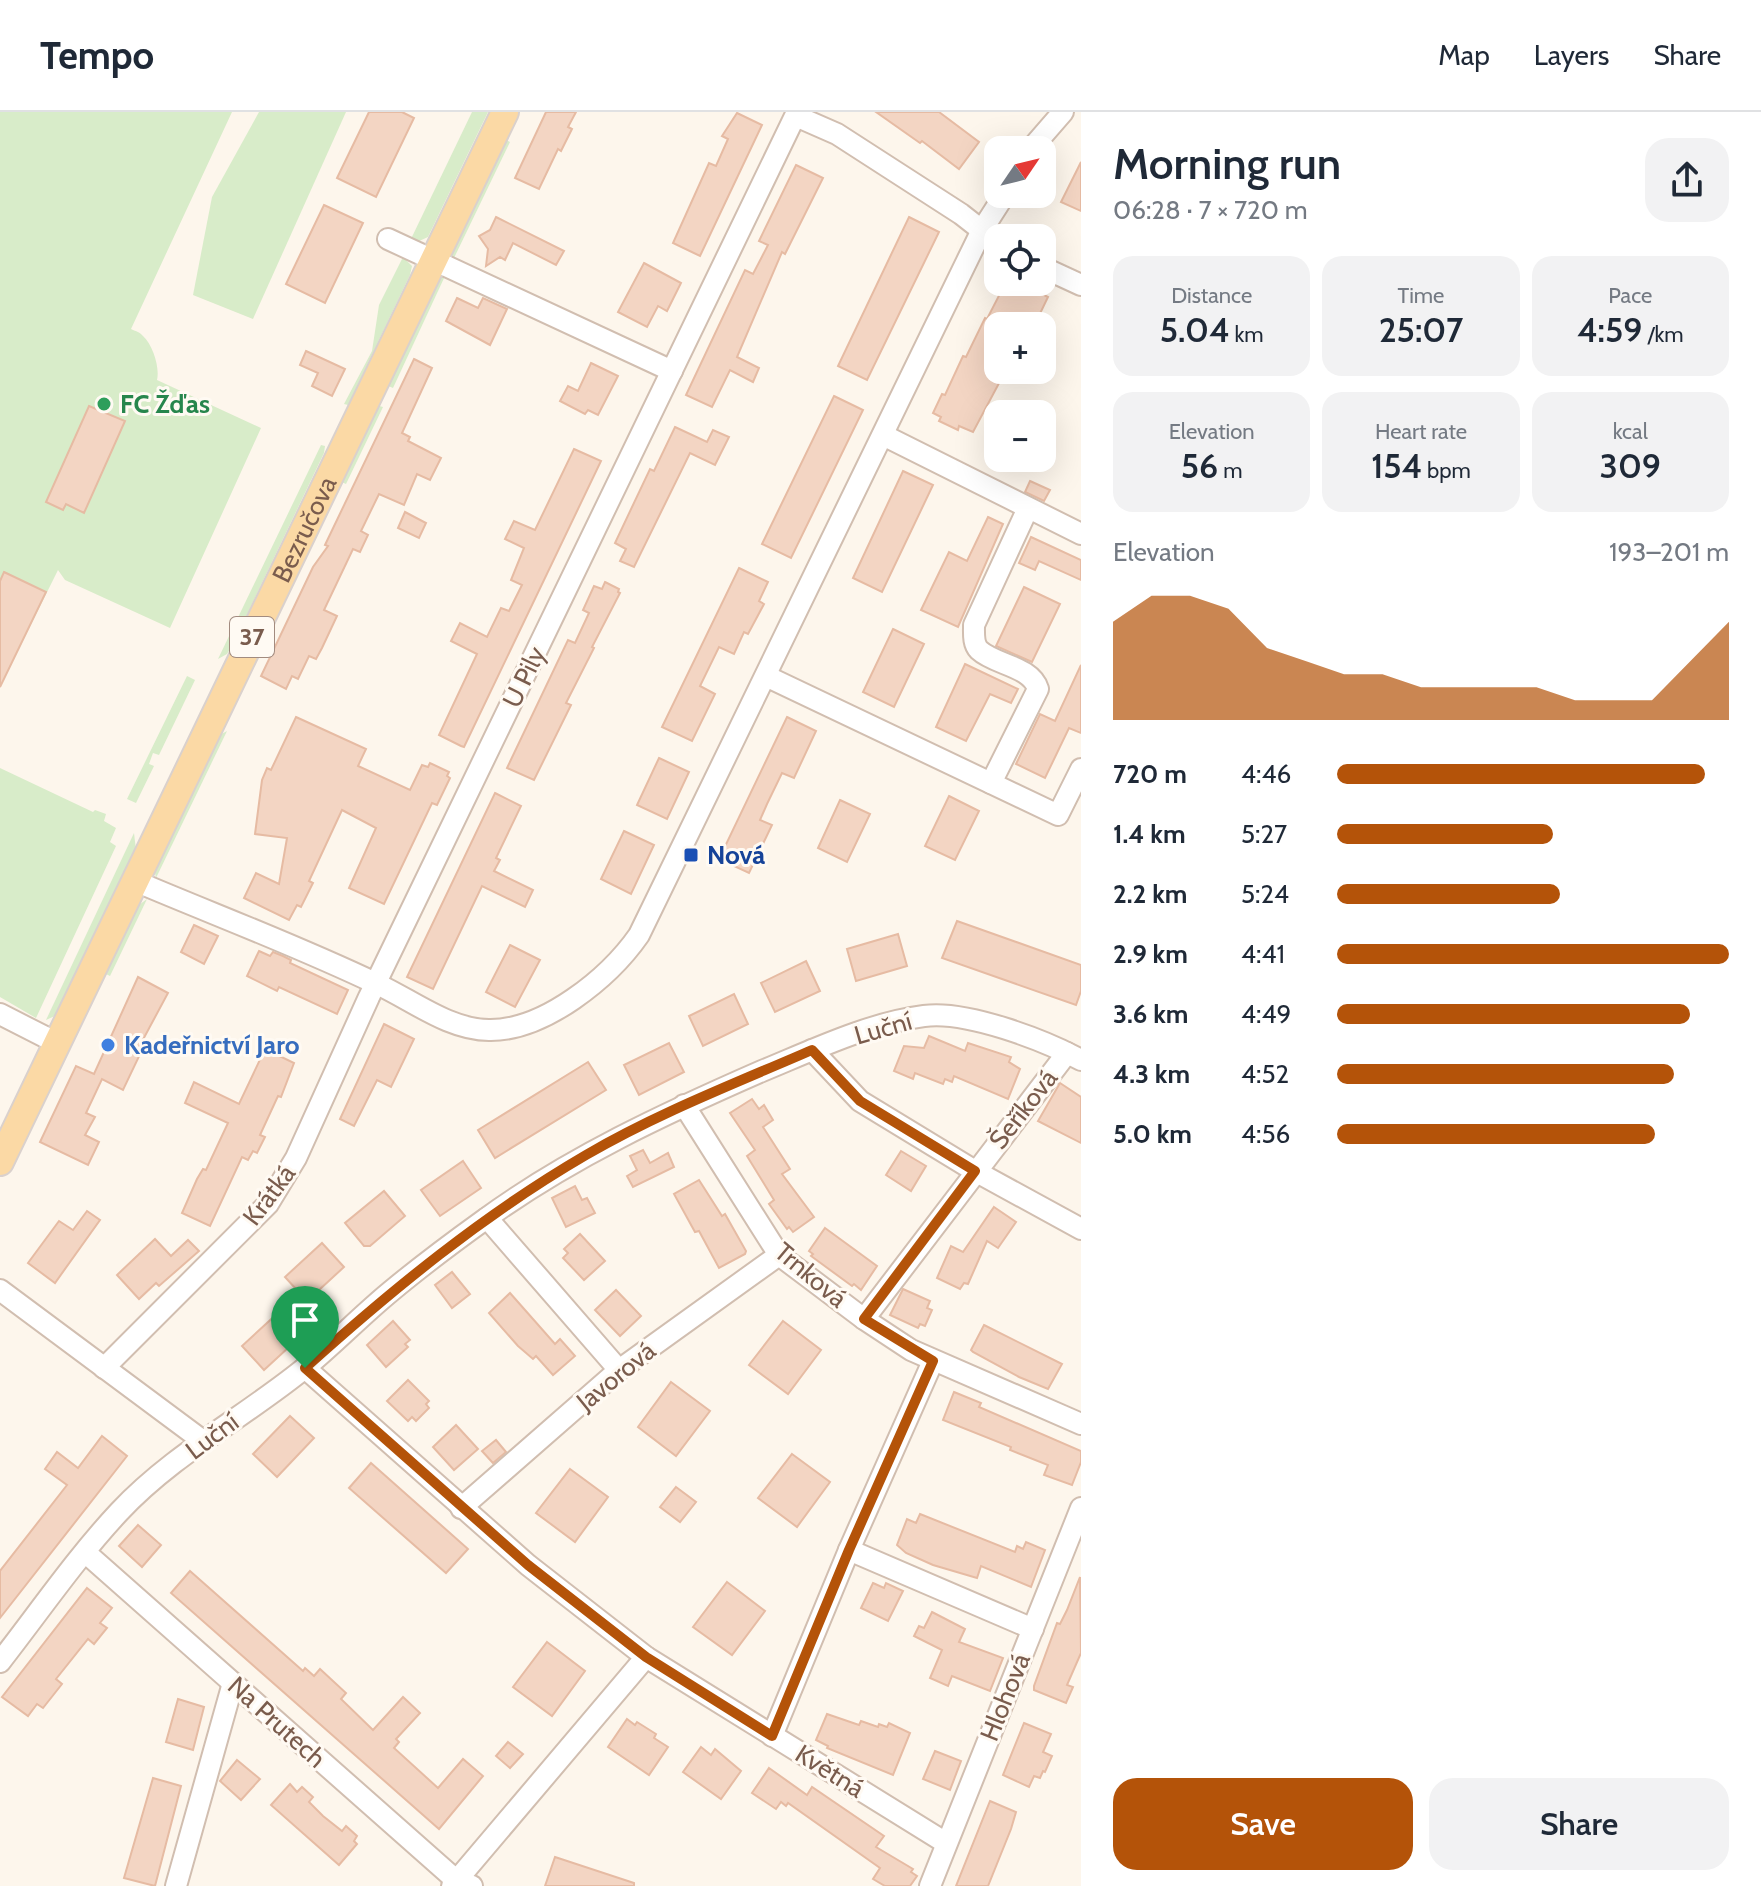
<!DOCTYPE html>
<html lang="en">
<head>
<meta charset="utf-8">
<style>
  :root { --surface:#fff; --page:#f2f2f3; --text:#1f2937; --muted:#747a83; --line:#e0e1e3; --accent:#b45309 }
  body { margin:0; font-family:Cabin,sans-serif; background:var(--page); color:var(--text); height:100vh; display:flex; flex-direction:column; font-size:30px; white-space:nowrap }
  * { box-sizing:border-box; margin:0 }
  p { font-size:26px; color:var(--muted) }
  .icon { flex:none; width:44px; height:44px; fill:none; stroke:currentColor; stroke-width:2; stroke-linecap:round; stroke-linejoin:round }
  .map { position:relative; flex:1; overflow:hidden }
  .sheet { display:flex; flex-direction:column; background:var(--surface); width:680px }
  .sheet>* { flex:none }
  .needle { width:52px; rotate:55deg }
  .fabs { position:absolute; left:984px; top:24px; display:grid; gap:16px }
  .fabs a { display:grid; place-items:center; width:72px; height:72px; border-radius:16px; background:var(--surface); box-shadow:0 8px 32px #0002; font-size:40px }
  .pin { position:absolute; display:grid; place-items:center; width:68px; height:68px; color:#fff; margin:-82px -34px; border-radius:50% 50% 50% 0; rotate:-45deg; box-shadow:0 0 8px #0007 }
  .pin .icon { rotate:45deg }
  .round { display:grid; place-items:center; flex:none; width:84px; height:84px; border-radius:24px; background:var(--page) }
  .head { display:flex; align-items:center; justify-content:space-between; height:136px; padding:0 32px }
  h1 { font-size:44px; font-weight:600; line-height:60px }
  .stats { display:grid; grid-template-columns:repeat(3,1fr); gap:12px; height:136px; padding:8px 32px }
  .stats div { display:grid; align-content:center; border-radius:20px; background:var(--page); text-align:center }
  .stats b { font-size:34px; font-weight:600 }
  .stats small { font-size:22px; font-weight:400 }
  .stats p { font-size:22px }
  .chart { height:224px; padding:16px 32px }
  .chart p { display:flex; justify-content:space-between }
  .chart svg { width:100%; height:144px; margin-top:8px; fill:var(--accent); opacity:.7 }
  .cta { display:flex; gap:16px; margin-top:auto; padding:16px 32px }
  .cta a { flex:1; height:92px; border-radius:24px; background:var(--accent); color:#fff; font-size:32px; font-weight:600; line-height:92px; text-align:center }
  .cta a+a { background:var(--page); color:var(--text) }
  ul { padding:0 32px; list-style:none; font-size:26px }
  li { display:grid; grid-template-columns:128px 96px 1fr; align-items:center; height:60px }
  li i { height:20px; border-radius:10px; background:var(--accent) }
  header { display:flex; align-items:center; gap:48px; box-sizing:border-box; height:112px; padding:0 40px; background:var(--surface); border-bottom:2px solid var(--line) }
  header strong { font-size:38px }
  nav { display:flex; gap:44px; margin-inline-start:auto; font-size:28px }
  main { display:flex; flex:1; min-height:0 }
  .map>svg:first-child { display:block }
  .green { fill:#d8ecc9 }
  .building { fill:#f3d5c3; stroke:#e6bba3; stroke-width:2 }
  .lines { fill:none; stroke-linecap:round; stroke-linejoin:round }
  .minor-casing { stroke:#d1beb0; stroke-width:24 }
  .major-casing { stroke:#dad1cd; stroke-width:30 }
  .minor { stroke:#fff; stroke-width:20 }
  .major { stroke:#fbd9a5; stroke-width:26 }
  .route-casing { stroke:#fff; stroke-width:16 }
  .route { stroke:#b45309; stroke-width:10 }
  .leisure-dot { fill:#2e9e5b; stroke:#fffaf3; stroke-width:3 }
  .transit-dot { fill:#1a4fb4; stroke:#fffaf3; stroke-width:3 }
  .shop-dot { fill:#3f7fe0; stroke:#fffaf3; stroke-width:3 }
  .labels { text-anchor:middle; stroke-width:6; stroke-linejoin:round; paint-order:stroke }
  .shield { fill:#fffaf3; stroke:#a28b7f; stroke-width:2 }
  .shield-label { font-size:24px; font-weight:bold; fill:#7a5c4d }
  .leisure-label { font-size:26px; font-weight:bold; fill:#27864d; stroke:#fffaf3; text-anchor:start }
  .street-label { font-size:26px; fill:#7a5c4d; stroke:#fffaf3 }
  .transit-label { font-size:26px; font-weight:bold; fill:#164399; stroke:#fffaf3; text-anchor:start }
  .shop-label { font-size:26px; font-weight:bold; fill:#366cbe; stroke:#fffaf3; text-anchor:start }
</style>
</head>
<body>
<header>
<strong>Tempo</strong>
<nav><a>Map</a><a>Layers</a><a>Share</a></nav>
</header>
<main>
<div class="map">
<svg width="1081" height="1774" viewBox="0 0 1081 1774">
  <rect width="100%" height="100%" fill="#fdf6ec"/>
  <g class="green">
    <path d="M0,0H232L131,217C135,219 140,220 143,224C153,233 160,256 157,268L261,316L170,516L65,468L58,458L0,575Z"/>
    <path d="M259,0H346L253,207L193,183L212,85Z"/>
    <path d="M472,0H488L428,125L417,130L410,129Z"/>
    <path d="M504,27L510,30L454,146L451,142Z"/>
    <path d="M403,145L412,154L410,163L348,293L344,292L372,239L379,193Z"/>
    <path d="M442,163L445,164L393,276L386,273L436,167Z"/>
    <path d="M376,293L383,295L346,372L339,369Z"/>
    <path d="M321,333L325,334L324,341L232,534L227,542L218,547Z"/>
    <path d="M187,564L195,568L159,643L153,641L149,652L154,654L136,691L127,687Z"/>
    <path d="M227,619L156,766L154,756L218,624Z"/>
    <path d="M0,656L93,700L95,698L106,702L104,709L116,716L110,730L116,734L36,906L0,885Z"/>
    <path d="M134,721L136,738L57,903L46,908Z"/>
    <path d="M147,787L110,864L104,861L135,796Z"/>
  </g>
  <g class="building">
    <path d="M369,0H402L414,6L376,85L337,66Z"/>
    <path d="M546,0H576L568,15L572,17L561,39L558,37L539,77L515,66Z"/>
    <path d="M876,0H939L979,30L959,57L922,29L920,31Z"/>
    <path d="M737,1L762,13L700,144L673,131L709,51L716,54L728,27L722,24Z"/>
    <path d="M1081,50V99L1061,90Z"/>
    <path d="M796,53L823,66L785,142L782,140L737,245L759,256L753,270L730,258L712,295L686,283L745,158L753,162L768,133L759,129Z"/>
    <path d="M324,93L363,111L325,191L286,172Z"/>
    <path d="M496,105L564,139L556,153L513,131L505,148L500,145L486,154L488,137L479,124L490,118Z"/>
    <path d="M909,105L939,120L867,268L838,254Z"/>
    <path d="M644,151L681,171L667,199L658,194L647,215L618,200Z"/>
    <path d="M1006,170H1027L1037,175L1036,179L1048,185L1034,214H998V258H1006L973,320L959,314L958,318L939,309L941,305L933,301L942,282L945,283L963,244L966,245L985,206L987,207Z"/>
    <path d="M457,186L478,196L483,186L507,197L490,233L446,209Z"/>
    <path d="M306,239L345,257L332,284L312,274L318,261L300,253Z"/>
    <path d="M414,247L432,256L402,321L410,325L408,329L441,346L430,368L417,362L404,393L379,382L361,419L368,423L360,440L353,437L324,498L337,504L322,536L316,547L309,544L298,567L292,564L286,577L261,564L313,455L328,434L325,433Z"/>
    <path d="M591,251L618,264L598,303L588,298L585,302L560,289L568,274L578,279Z"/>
    <path d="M834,284L863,298L791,446L762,432Z"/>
    <path d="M89,294L125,309L84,401L66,392L63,398L46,390Z"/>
    <path d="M675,315L707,330L713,318L729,325L715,353L690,341L634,455L620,449L626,437L615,431L650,357L654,359Z"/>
    <path d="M574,337L601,349L464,635L461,634L439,623L477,542L451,529L460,511L487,525L501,496L509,499L522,473L511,468L524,436L505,427L514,409L535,418Z"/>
    <path d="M903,359L933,373L882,480L853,466Z"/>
    <path d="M1030,369L1050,378L1044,389L1025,380Z"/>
    <path d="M405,400L426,411L419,426L398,416Z"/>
    <path d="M988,405L1003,412L958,515L921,498L949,440L967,449Z"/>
    <path d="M1031,425L1081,448V468L1039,449L1035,458L1019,451Z"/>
    <path d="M739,456L768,470L759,489L764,492L748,522L744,520L734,542L719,535L700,574L715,582L692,629L662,615Z"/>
    <path d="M4,460L46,480L0,575V469Z"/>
    <path d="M605,470L619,477L618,480L620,481L592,535L594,536L566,591L571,593L534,668L507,656L568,528L575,531L589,501L583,498L594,474L602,477Z"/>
    <path d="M1024,475L1060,492L1032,550L996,534Z"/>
    <path d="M893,517L924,532L894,595L863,580Z"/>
    <path d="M965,552L1018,577L1011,591L990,582L966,629L936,615Z"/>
    <path d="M1081,553V621L1069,616L1045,666L1016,652L1040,602L1055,609Z"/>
    <path d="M296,605L366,637L358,654L410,678L422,653L428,655L430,651L449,660L447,664L450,666L437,693L432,691L384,792L349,776L376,716L342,698L309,769L313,771L301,795L297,793L289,808L244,786L256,761L279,772L287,726L255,722L262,668L267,656L271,658Z"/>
    <path d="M787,605L816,619L794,666L782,661L767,692L760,708L772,713L749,761L719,747Z"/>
    <path d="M659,646L689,660L667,707L637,693Z"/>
    <path d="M495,681L521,694L496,746L500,748L494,759L533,778L525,795L482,774L433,877L407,865Z"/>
    <path d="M949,684L979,699L955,748L925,734Z"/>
    <path d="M840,688L870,702L847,750L818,736Z"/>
    <path d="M624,719L654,733L631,782L601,767Z"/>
    <path d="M957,809L1081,853V879L1076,893L942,846Z"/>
    <path d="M194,813L218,824L204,852L181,840Z"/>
    <path d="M898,822L907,854L856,869L847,837Z"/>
    <path d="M510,833L540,848L515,895L486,880Z"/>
    <path d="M259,839L270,844L273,840L283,844L291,848L290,851L348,878L337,902L279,875L277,879L247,864Z"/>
    <path d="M806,849L820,879L775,900L761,871Z"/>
    <path d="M138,865L168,881L139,935L143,936L123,978L102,967L86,1001L95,1005L85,1023L99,1030L88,1053L40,1030L76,954L94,962Z"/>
    <path d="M734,882L748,912L703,934L689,904Z"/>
    <path d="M384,912L414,927L391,975L377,968L354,1014L340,1007Z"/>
    <path d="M929,924L965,939L968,931L1011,945L1009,950L1020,957L1008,987L954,964L952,970L945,967L943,972L915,961L913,967L894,959L904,934L924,936Z"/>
    <path d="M669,931L684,960L639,983L624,953Z"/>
    <path d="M265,937L294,951L281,985L278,984L260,1023L265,1025L257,1041L253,1039L248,1048L242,1045L210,1114L182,1101L197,1067L203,1057L206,1058L228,1011L185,991L194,970L239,992Z"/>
    <path d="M588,950L606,978L495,1046L478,1018Z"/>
    <path d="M1060,971L1081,985V1031L1038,1009Z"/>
    <path d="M752,987L759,997L764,993L773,1008L763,1015L790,1057L782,1062L814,1105L793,1120L789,1115L787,1117L769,1092L774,1088L747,1044L755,1038L730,1001Z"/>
    <path d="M643,1038L650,1051L668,1041L674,1055L633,1075L627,1064L637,1058L630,1044Z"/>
    <path d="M901,1039L926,1054L911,1079L886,1063Z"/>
    <path d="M463,1049L481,1076L440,1104L421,1078Z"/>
    <path d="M699,1068L722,1104L725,1102L746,1139L745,1142L719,1156L699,1119L695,1120L674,1082Z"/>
    <path d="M575,1074L582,1088L587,1086L595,1101L566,1115L552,1086Z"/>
    <path d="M384,1079L405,1104L370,1134H364L345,1111Z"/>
    <path d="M994,1095L1016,1110L998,1136L987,1129L968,1172L964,1171L960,1177L937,1166L951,1134L963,1140Z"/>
    <path d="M87,1099L100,1108L55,1171L28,1151L59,1109L73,1118Z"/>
    <path d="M825,1116L877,1154L861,1178L854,1172L852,1174L811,1144L813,1142L809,1139Z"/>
    <path d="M580,1122L605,1149L584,1168L563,1146L568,1141L564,1137Z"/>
    <path d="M155,1127L171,1144L188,1128L199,1139L159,1174L156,1171L139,1187L117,1163Z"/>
    <path d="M322,1131L344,1155L307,1189L285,1165Z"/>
    <path d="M452,1160L470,1182L452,1196L435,1173Z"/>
    <path d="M903,1177L930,1189L927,1196L932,1198L925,1214L920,1212L918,1216L890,1203Z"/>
    <path d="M616,1178L641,1204L620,1224L595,1198Z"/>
    <path d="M510,1181L555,1232L560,1227L575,1244L553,1263L536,1244L533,1247L518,1234L489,1201Z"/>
    <path d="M279,1200L301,1224L264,1258L242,1234Z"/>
    <path d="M393,1209L410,1228L405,1232L408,1235L386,1255L367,1233Z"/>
    <path d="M783,1209L821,1238L788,1282L749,1253Z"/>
    <path d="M984,1213L1062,1252L1048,1277L1019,1265L973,1240L971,1238Z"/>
    <path d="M408,1268L429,1289L426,1292L429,1296L416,1309L412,1305L408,1309L387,1289Z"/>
    <path d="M671,1270L710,1299L676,1344L638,1315Z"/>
    <path d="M954,1280L981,1291L979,1295L1081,1339V1350L1072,1373L1044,1363L1048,1353L1010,1338L1011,1335L943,1308Z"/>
    <path d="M290,1304L314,1326L277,1365L253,1342Z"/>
    <path d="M456,1313L478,1337L454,1358L433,1335Z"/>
    <path d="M102,1324L127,1344L0,1506V1459L67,1373L45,1357L57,1340L78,1356Z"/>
    <path d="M496,1328L506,1340L493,1351L482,1339Z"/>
    <path d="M792,1342L830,1370L797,1415L758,1386Z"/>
    <path d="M371,1351L468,1437L446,1461L349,1376Z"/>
    <path d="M570,1357L608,1385L575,1430L536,1401Z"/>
    <path d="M676,1375L696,1390L680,1410L660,1395Z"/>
    <path d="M920,1402L1015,1440L1017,1434L1023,1437L1026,1430L1045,1438L1031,1475L981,1454L977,1466L933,1453L906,1441L897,1433L907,1407L916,1411Z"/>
    <path d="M138,1413L161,1433L142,1455L119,1434Z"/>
    <path d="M190,1459L303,1559L305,1556L314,1564L320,1557L346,1581L341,1587L373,1618L403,1585L420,1601L396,1627L399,1630L394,1636L438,1676L463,1647L483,1664L439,1717L171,1481Z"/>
    <path d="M1080,1465L1081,1541L1067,1573L1073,1575L1066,1591L1034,1578V1574L1057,1511L1060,1512L1067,1498Z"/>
    <path d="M727,1470L765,1499L732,1543L693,1515Z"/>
    <path d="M873,1471L884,1476L886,1471L903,1479L888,1509L861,1496Z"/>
    <path d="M87,1476L112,1496L100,1511L107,1516L94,1532L88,1527L56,1567L62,1572L43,1596L37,1592L28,1604L2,1585Z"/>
    <path d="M932,1500L965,1517L959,1530L1003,1546L990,1579L952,1564L948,1574L930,1566L942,1538L914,1524L919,1514L924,1516Z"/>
    <path d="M547,1530L585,1559L552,1604L513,1575Z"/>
    <path d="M178,1587L204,1595L193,1638L166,1630Z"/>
    <path d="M827,1602L859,1613L861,1609L878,1615L879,1612L887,1615L889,1611L910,1621L893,1663L827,1636L828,1634L816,1628Z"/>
    <path d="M627,1607L635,1613L637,1610L656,1622L654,1626L668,1635L649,1663L608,1635Z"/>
    <path d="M1024,1611L1051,1622L1043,1640L1052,1644L1045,1660L1043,1659L1040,1666L1034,1664L1029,1675L1003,1663Z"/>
    <path d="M508,1630L523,1642L510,1656L496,1644Z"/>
    <path d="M701,1635L711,1643L715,1637L741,1659L721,1687L683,1660Z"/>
    <path d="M935,1639L961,1649L950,1678L923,1667Z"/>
    <path d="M237,1648L260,1667L241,1688L220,1669Z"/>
    <path d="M769,1656L807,1683L812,1675L884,1724L876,1735L913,1757L911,1760L917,1764L910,1774H885L873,1767L880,1756L788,1691L786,1694L781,1690L776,1697L752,1681Z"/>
    <path d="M153,1666L181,1674L155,1774L124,1766Z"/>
    <path d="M290,1672L297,1680L302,1675L313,1685L309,1690L323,1704L342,1719L346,1714L357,1724L354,1729L357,1732L339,1753L271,1693Z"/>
    <path d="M990,1689L1016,1700L1011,1717L988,1774H956Z"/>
    <path d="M555,1745L634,1771V1774H545Z"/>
  </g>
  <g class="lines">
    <defs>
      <g id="minor">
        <path d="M796,4L837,22L961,102L998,131"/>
        <path d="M1030,38L1063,0"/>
        <path d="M388,127L672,259"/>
        <path d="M1042,155L1081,173"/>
        <path d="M883,323L1081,422"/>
        <path d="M766,564L1058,703L1081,657"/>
        <path d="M991,671L1038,577C1031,554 995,553 979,538C973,532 974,522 974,513L1028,396"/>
        <path d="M135,769C215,803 298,834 377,872C412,888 449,918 489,918C544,919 609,866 639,823L982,118L1005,82"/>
        <path d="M0,902L57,931"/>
        <path d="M812,938L860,989L975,1059L1081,1117"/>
        <path d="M684,993L779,1143L864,1207L911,1238L1081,1312"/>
        <path d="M487,1106L619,1258"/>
        <path d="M0,1178L203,1329"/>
        <path d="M864,1207L1067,941"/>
        <path d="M104,1256L268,1092L296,1046L369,885L797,0"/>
        <path d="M305,1256L528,1453L646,1545L946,1731"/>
        <path d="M461,1396L619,1258L779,1143"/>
        <path d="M849,1438L1033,1517"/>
        <path d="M86,1441L457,1769L472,1774"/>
        <path d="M0,1550C39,1500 76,1446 119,1400C173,1342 245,1305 306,1255C335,1231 361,1204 390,1180C420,1155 452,1131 484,1108C569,1046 666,1001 762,959C813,938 869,911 924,904C966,898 1044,928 1081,948"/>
        <path d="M772,1624L849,1438L933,1249"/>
        <path d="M176,1774L233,1571"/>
        <path d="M452,1774L646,1545"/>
        <path d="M930,1774L1081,1396"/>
      </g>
      <g id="major">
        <path id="s1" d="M0,1050L505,0"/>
      </g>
    </defs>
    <use href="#minor" class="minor-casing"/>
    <use href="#major" class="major-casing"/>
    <use href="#minor" class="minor"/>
    <use href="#major" class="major"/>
  </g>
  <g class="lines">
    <defs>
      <path id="route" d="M812,938L860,989L975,1059L864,1207L933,1249L849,1438L772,1624L646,1545L528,1453L305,1256C393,1177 483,1103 586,1043C658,1001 736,971 812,938Z"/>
    </defs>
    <use href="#route" class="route-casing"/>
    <use href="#route" class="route"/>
  </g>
  <circle class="leisure-dot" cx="104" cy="292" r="8"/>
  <rect class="transit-dot" x="683" y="735" width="16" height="16" rx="4"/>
  <circle class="shop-dot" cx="108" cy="933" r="8"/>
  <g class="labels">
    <rect class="shield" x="230" y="505" width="44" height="40" rx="6"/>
    <g class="shield-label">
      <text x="252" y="533">37</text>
    </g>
    <g class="leisure-label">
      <text x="120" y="301">FC Žďas</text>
    </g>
    <g class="street-label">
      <text dy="9" stroke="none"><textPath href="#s1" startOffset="702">Bezručova</textPath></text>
      <text transform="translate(524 565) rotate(-64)" y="9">U Pily</text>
      <text transform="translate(883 916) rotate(-16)" y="9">Luční</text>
      <text transform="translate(1023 997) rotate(-52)" y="9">Šeříková</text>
      <text transform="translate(269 1083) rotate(-53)" y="9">Krátká</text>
      <text transform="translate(811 1163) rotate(40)" y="9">Trnková</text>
      <text transform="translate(616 1264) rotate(-39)" y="9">Javorová</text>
      <text transform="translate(212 1324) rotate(-37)" y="9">Luční</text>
      <text transform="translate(1005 1585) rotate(-68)" y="9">Hlohová</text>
      <text transform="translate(277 1610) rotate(42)" y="9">Na Prutech</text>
      <text transform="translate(830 1659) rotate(32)" y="9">Květná</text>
    </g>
    <g class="transit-label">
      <text x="707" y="752">Nová</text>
    </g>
    <g class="shop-label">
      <text x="124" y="942">Kadeřnictví Jaro</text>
    </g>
  </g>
</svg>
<div class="fabs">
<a><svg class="needle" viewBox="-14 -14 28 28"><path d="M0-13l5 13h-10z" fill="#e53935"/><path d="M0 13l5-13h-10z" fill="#747a83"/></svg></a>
<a><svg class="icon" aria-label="locate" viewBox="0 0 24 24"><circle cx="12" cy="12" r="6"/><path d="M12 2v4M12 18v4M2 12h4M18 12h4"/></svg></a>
<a>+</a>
<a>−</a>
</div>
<div class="pin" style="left:305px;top:1256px;background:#1e9e55"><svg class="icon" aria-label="arrive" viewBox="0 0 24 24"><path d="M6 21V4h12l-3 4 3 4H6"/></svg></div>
</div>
<section class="sheet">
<div class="head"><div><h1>Morning run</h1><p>06:28 · 7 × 720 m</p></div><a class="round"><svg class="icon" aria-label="share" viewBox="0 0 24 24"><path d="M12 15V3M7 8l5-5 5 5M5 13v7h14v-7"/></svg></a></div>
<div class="stats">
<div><p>Distance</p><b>5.04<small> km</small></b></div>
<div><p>Time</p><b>25:07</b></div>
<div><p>Pace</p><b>4:59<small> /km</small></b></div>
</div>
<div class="stats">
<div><p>Elevation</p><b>56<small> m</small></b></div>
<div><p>Heart rate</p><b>154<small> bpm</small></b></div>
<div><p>kcal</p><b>309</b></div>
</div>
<div class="chart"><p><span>Elevation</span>193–201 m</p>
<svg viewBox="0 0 160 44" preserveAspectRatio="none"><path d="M0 44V14L10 6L20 6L30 10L40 22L50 26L60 30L70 30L80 34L90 34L100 34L110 34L120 38L130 38L140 38L150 26L160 14V44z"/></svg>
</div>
<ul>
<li><b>720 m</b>4:46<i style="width:94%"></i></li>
<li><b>1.4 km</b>5:27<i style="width:55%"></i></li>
<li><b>2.2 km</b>5:24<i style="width:57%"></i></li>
<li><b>2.9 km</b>4:41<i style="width:100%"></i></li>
<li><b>3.6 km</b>4:49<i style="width:90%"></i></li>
<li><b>4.3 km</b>4:52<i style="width:86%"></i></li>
<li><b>5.0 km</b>4:56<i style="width:81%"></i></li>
</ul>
<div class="cta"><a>Save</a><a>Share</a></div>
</section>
</main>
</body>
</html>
